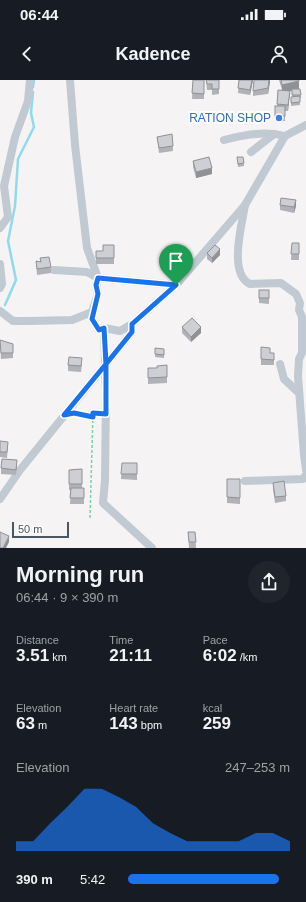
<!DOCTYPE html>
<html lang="en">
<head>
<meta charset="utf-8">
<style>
  :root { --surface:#171b24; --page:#20242c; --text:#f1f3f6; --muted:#9ea1a6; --accent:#1a73e8 }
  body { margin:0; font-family:Helvetica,sans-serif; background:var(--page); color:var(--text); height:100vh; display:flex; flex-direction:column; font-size:15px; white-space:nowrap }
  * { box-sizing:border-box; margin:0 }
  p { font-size:13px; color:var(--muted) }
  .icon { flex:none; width:22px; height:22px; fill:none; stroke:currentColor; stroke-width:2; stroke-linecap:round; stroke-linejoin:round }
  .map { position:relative; height:468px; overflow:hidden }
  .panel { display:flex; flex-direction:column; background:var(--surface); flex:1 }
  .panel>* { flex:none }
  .scale { position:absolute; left:12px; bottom:10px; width:57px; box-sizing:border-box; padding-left:4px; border:2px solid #4a5661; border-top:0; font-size:11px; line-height:14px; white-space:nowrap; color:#4a5661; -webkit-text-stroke:3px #fff; paint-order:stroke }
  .pin { position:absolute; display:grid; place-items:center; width:34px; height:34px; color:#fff; margin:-41px -17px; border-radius:50% 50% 50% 0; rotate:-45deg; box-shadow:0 0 4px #0007 }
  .pin .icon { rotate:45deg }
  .round { display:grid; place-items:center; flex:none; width:42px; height:42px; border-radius:21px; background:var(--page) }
  .headline { display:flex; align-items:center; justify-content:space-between; height:68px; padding:0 16px }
  h1 { font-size:22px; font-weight:700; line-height:30px }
  .figures { display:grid; grid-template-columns:repeat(3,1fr); gap:6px; height:68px; padding:4px 16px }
  .figures div { display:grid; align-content:center }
  .figures b { font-size:17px; font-weight:700 }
  .figures small { font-size:11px; font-weight:400 }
  .figures p { font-size:11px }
  .chart { height:112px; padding:8px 16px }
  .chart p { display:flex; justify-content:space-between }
  .chart svg { width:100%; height:72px; margin-top:4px; fill:var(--accent); opacity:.7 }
  ul { padding:0 16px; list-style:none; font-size:13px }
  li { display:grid; grid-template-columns:64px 48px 1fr; align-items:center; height:30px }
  li i { height:10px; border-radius:5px; background:var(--accent) }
  .status { display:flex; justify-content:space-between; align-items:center; height:28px; padding:0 20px; background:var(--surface); direction:ltr }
  .status svg { height:11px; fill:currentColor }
  header { display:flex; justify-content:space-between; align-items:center; height:52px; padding:0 16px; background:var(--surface); font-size:18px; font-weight:700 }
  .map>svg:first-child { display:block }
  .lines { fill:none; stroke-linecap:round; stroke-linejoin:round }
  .stream { stroke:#90daee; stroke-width:2.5 }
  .path { stroke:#7ad0a6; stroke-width:1.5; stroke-dasharray:3 2; stroke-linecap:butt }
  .street { stroke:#c1cad2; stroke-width:8 }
  .wall { fill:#b0b2b7 }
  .shaded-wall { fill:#909195 }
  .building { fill:#cdcfd5; stroke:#909195 }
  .route-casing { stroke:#fff; stroke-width:8 }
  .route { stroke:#1a73e8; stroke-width:5 }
  .shop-dot { fill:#3f7fe0; stroke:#fff; stroke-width:1.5 }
  .labels { text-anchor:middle; stroke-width:4; stroke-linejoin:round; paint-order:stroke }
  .shop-label { font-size:12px; fill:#366cbe; stroke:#fff; text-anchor:end }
</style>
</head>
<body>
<div class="status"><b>06:44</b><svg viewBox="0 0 49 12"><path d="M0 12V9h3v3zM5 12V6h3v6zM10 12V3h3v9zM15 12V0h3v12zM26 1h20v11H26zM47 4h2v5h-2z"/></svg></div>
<header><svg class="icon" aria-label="back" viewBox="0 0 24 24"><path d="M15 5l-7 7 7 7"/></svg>Kadence<svg class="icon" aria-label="person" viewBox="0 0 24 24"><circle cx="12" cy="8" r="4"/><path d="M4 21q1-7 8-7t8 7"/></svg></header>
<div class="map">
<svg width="306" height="468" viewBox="0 0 306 468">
  <rect width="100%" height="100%" fill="#f5f3f3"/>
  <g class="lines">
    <g class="stream">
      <path d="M33,7L34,0"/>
      <path d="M5,225L16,200L8,161L15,126L18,79L34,47L31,33L33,12"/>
    </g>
    <g class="path">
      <path d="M75,334L93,337"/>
      <path d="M90,438L93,333H98"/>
    </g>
    <g class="street">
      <path d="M224,60C242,55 266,51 285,56"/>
      <path d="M251,72L274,54"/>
      <path d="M245,125C242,144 228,194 250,204L281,203L296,214L300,223L299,230L302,237V273L299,279L298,296L304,375L306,377"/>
      <path d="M0,148L8,137L4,106L15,57L28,21L30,0"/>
      <path d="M0,184L2,204L0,208"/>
      <path d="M54,190L87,192L98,198L87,168L75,65L70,0"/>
      <path d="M0,231L13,241H29L72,240L92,232L98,214L96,205L98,198L176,205"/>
      <path d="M92,232V239L99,250L104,248L120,251L132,244"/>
      <path d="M104,248L106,313L105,400L103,423L152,468"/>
      <path d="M280,284L284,299L299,313"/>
      <path d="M304,375L306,390"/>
      <path d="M245,401L303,399L306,395"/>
      <path d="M0,419L20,390L132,252V244L176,205L245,125L285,56L306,45"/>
    </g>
  </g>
  <g class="wall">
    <path d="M193,0H204V19H192Z"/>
    <path d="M206,0H219V14L212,15V10H207Z"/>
    <path d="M239,0H253L250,15L238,13Z"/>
    <path d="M270,0L268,14L253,16V11Z"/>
    <path d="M279,0H299V9L301,15V18H300V25L291,26V17H292V11H290L288,31H285V41H275V26H277L278,10H282Z"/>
    <path d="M157,57L173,66V71L159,73Z"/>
    <path d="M237,77L244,83V86L238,87Z"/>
    <path d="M193,81L212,94L196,98L193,87Z"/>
    <path d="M280,125L296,126L294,133L280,130Z"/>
    <path d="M292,163H299V180H291Z"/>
    <path d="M114,165V184H96V171H103Z"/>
    <path d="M207,173L220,175L212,183L207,179Z"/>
    <path d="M40,178L51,187V193L37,195L36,181L40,182Z"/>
    <path d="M259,210H269V224L259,223Z"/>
    <path d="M182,247L201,253L191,262L182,253Z"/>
    <path d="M0,260L13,264V278L1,279Z"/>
    <path d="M155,268L164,269V278L155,277Z"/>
    <path d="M270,273H274V285H261V279Z"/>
    <path d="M82,284L81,292L68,291V285Z"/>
    <path d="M167,285V303L148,304V288H157Z"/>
    <path d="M0,361L8,367L7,378L0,377Z"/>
    <path d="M122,383H137V400L121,399Z"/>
    <path d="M17,386L16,395L1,394V388Z"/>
    <path d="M82,389V408H84V424H70L71,410H69V390Z"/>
    <path d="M227,399H240V424L227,423Z"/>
    <path d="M273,403L286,416V421L275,423L273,409Z"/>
    <path d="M188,452H195L196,468H189Z"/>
  </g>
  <g class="shaded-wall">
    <path d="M252,0H253L250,15V10Z"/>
    <path d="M269,0H270V2L268,14V8Z"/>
    <path d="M299,1V9L290,11L288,31V25L282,13V5Z"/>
    <path d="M212,88V94L196,98V92Z"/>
    <path d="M296,120V126L294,133V127Z"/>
    <path d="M220,169V175L212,183V178Z"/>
    <path d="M201,247V253L191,262V257Z"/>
    <path d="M9,456V462L6,468H3Z"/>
  </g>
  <g class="building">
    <path d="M193,0H204V14L192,13Z"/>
    <path d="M206,0H219V9H212V4H207Z"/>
    <path d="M239,0H252L250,10L238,8Z"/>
    <path d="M254,0H269L268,8L253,11Z"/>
    <path d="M281,0H299V1L282,5Z"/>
    <path d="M292,9H300L301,15H292Z"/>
    <path d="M278,10L290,11L288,25L277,24Z"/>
    <path d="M300,16V22L291,23V17Z"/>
    <rect x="275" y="26" width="10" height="10"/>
    <path d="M172,54L173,66L159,68L157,57Z"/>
    <path d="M209,77L212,88L196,92L193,81Z"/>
    <path d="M237,77H243L244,83L238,84Z"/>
    <path d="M281,118L296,120L294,127L280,125Z"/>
    <path d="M292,163H299V174H291Z"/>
    <path d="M103,165H114V178H96V171H103Z"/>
    <path d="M215,165L220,169L212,178L207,173Z"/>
    <path d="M49,177L51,187L37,189L36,181L41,182L40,178Z"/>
    <rect x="259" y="210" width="10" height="8"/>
    <path d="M192,238L201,247L191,257L182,247Z"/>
    <path d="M0,260L13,264V273H1Z"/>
    <path d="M261,267L270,268V273H274V280L261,279Z"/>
    <path d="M155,268L164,269V275L155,274Z"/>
    <path d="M69,277L82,278L81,286L68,285Z"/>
    <path d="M167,285V297L148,298V288H157V286Z"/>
    <path d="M0,361L8,362L7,372H0Z"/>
    <path d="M2,379L17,380L16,390L1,388Z"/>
    <path d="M122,383H137V394H121Z"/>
    <path d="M82,389V404H69V390Z"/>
    <path d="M227,399H240V418L227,417Z"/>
    <path d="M284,401L286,416L275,417L273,403Z"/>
    <path d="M71,408H84V418H70Z"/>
    <path d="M0,452L9,456L3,468H0Z"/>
    <path d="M188,452H195L196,462H189Z"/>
  </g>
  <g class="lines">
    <defs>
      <path id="route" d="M176,205L98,198L96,205L98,214L92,239L99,250L104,248L106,284L64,335L74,333L93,337V333L106,334V284L132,252V244L176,205"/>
    </defs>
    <use href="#route" class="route-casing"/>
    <use href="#route" class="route"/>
  </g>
  <circle class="shop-dot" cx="279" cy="38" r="4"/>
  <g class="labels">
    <g class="shop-label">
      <text x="271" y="42">RATION SHOP</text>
    </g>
  </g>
</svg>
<div class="scale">50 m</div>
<div class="pin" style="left:176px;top:205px;background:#1e9e55"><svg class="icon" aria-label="arrive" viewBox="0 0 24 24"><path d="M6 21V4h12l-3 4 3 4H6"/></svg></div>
</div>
<section class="panel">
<div class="headline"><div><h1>Morning run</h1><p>06:44 · 9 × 390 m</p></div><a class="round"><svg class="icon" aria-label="share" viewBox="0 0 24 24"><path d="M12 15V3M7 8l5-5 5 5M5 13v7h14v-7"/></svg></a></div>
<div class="figures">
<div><p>Distance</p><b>3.51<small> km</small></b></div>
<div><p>Time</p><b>21:11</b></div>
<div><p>Pace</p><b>6:02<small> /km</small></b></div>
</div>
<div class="figures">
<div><p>Elevation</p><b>63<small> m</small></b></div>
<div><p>Heart rate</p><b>143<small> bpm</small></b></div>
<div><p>kcal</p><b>259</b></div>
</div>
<div class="chart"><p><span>Elevation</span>247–253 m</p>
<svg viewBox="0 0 160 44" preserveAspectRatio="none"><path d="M0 44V38L10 38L20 27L30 17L40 6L50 6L60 11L70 17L80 27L90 33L100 38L110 38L120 38L130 38L140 33L150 33L160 38V44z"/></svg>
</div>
<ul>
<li><b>390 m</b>5:42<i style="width:93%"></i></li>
</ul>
</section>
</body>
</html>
